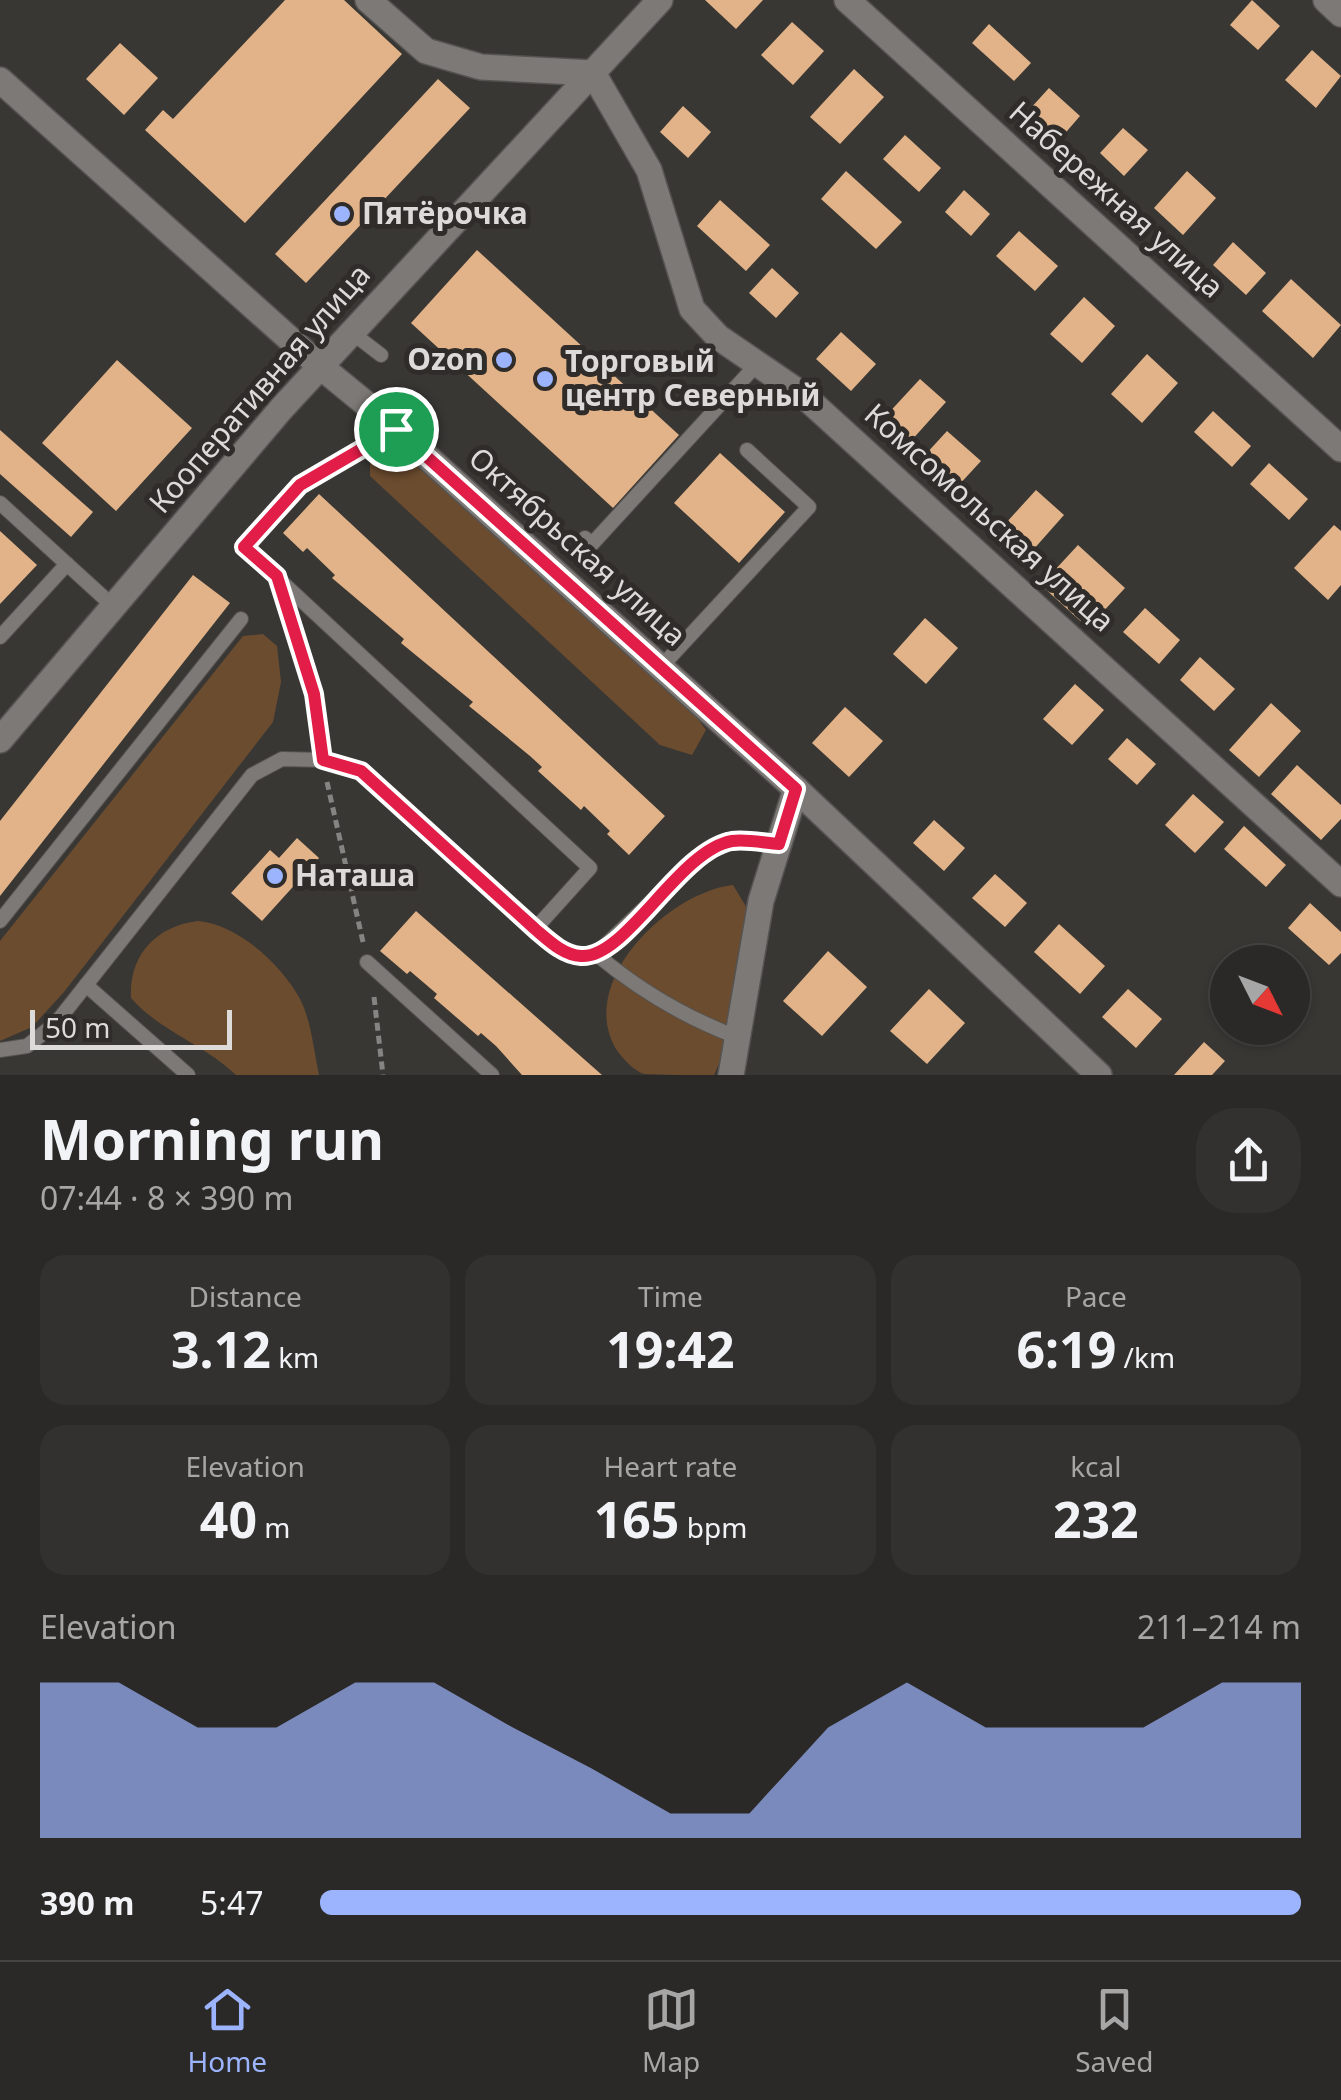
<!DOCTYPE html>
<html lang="en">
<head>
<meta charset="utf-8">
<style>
  :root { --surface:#2b2927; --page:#33312f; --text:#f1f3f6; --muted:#a6a6a7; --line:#474544; --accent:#9cb4fd }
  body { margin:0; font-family:"Noto Sans",sans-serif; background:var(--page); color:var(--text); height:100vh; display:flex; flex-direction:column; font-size:38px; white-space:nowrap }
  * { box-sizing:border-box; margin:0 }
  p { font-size:32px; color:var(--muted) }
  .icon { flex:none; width:55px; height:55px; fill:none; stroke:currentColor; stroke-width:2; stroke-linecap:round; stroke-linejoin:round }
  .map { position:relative; height:1075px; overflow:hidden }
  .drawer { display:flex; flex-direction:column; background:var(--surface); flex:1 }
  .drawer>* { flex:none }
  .needle { width:65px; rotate:132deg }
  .fabs { position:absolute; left:1210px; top:945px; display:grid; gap:20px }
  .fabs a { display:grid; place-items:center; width:100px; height:100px; border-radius:50%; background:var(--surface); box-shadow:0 2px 8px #0004,0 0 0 2px var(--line); font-size:50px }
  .scale { position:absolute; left:30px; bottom:25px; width:202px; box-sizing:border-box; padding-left:10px; border:5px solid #dddbda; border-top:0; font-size:28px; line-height:35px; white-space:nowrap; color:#dddbda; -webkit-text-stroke:8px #2f2c2a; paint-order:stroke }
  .pin { position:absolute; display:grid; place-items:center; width:85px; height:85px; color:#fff; margin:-42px; border:5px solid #fff; border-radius:50%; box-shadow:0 2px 10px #0007 }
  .round { display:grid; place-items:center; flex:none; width:105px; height:105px; border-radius:40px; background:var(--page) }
  .summary { display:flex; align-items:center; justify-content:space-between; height:170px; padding:0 40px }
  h1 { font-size:55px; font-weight:700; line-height:75px }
  .stats { display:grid; grid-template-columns:repeat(3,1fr); gap:15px; height:170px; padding:10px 40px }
  .stats div { display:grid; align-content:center; border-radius:25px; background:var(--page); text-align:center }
  .stats b { font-size:50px; font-weight:700 }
  .stats small { font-size:28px; font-weight:400 }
  .stats p { font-size:28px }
  .chart { height:280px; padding:20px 40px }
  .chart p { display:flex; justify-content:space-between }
  .chart svg { width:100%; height:180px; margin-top:10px; fill:var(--accent); opacity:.7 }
  ul { padding:0 40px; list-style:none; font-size:32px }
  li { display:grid; grid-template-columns:160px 120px 1fr; align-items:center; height:75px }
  li i { height:25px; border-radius:12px; background:var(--accent) }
  .tab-bar { display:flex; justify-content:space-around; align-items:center; height:140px; border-top:2px solid var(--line); background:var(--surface); font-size:28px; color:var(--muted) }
  .tab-bar a { display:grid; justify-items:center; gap:5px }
  .tab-bar .active { color:var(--accent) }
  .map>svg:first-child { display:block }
  .green { fill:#6c4c2f }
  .building { fill:#e2b388 }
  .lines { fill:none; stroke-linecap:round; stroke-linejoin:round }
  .service-casing { stroke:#555351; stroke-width:16 }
  .minor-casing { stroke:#555351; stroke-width:28 }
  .tertiary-casing { stroke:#555351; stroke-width:28 }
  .path { stroke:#868482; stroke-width:5; stroke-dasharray:8 5; stroke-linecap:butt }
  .service { stroke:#7c7976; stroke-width:14 }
  .minor { stroke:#7c7976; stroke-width:25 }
  .tertiary { stroke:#7c7976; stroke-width:25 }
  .route-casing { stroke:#fff; stroke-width:20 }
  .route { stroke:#e11d48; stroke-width:12 }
  .poi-dot { fill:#9cb4fd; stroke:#2f2c2a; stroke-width:4 }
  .labels { text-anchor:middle; stroke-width:10; stroke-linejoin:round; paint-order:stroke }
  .street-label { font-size:30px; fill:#dddbda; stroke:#2f2c2a }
  .poi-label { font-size:30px; font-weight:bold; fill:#dddbda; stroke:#2f2c2a; text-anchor:start }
</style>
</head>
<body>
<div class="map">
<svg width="1341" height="1075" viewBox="0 0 1341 1075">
  <rect width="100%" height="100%" fill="#393734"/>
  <g class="green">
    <path d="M389,447L406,449L684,700L706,730L692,755L660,745L370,476V460Z"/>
    <path d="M263,634L277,646L281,682L273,722L64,992L32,1027L0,1041V941L243,636Z"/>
    <path d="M733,885L751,915L724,1052L714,1075C693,1075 664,1075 644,1074C634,1071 622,1058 616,1049C576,981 669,892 733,885Z"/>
    <path d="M198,921C237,924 281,964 300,999C311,1020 314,1051 319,1075H236C204,1044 161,1032 131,998C129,955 156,926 198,921Z"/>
  </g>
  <g class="building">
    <path d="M285,0H344L402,54L245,223L145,130L163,110L173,119Z"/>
    <path d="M705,0H763L736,29Z"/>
    <path d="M1252,0L1280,26L1258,50L1230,25Z"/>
    <path d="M792,22L824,51L793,85L761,55Z"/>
    <path d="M989,24L1031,63L1014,81L972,43Z"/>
    <path d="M120,43L158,78L124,115L86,79Z"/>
    <path d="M1312,50L1341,76L1316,108L1285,80Z"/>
    <path d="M854,69L884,97L840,144L810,117Z"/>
    <path d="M438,79L470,108L306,283L275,254Z"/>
    <path d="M1049,88L1080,116L1061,138L1029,110Z"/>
    <path d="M683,106L711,132L688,158L660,132Z"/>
    <path d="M1123,128L1148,150L1124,176L1100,153Z"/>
    <path d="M905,135L941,168L919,192L883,159Z"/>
    <path d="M846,171L902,222L876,249L821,199Z"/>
    <path d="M1187,171L1216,198L1183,235L1154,208Z"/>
    <path d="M964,190L990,214L971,236L945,212Z"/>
    <path d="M720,200L770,245L746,271L697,226Z"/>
    <path d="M1019,231L1058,266L1035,291L996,256Z"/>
    <path d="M1233,242L1266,273L1246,295L1213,265Z"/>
    <path d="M477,250L679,435L613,508L411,323Z"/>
    <path d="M772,268L799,293L776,318L749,293Z"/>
    <path d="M1291,279L1341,325L1313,358L1262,311Z"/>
    <path d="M1084,297L1115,326L1082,363L1050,334Z"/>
    <path d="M841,332L876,364L851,391L816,359Z"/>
    <path d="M1147,354L1178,383L1142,423L1111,394Z"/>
    <path d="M117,360L192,428L116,511L42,443Z"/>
    <path d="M920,379L946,402L910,442L884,418Z"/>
    <path d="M1213,411L1251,446L1232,467L1194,432Z"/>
    <path d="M0,430L93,512L71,537L0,474Z"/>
    <path d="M947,431L981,461L958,486L925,455Z"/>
    <path d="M720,453L785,512L739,563L674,503Z"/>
    <path d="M1269,463L1308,499L1289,520L1250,484Z"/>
    <path d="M1036,490L1064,515L1033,550L1005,524Z"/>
    <path d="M319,494L665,816L629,855L607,834L610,831L584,806L581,810L538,771L542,767L530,756L469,706L473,702L401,643L404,639L332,578L335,575L307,548L303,552L283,533Z"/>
    <path d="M1334,525L1341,531V585L1328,600L1294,568Z"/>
    <path d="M0,531L37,565L0,604Z"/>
    <path d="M1078,545L1125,588L1088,628L1041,585Z"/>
    <path d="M193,575L230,603L0,896V821Z"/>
    <path d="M1145,608L1180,640L1159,664L1123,632Z"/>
    <path d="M925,618L958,648L926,684L893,654Z"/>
    <path d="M1200,657L1235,689L1214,711L1180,680Z"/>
    <path d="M1075,684L1104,710L1072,745L1043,719Z"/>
    <path d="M1271,703L1301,731L1259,777L1229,750Z"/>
    <path d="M845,707L883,741L849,777L812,743Z"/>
    <path d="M1127,738L1156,764L1137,785L1108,759Z"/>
    <path d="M1297,765L1341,805V819L1321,840L1271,794Z"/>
    <path d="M1193,794L1224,822L1195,853L1165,825Z"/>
    <path d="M934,820L965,848L944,871L913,843Z"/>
    <path d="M1244,826L1286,865L1266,887L1224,849Z"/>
    <path d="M297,838L319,858L262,921L231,893L270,850L279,858Z"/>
    <path d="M995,874L1027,903L1005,927L972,898Z"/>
    <path d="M1310,903L1341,932V953L1329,965L1288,928Z"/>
    <path d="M416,911L602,1075H522L496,1046L481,1033L478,1036L434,998L437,994L410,971L407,974L380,951Z"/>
    <path d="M1059,924L1105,966L1080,994L1034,952Z"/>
    <path d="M828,951L867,987L822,1036L783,1001Z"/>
    <path d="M929,989L965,1023L927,1064L890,1031Z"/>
    <path d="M1128,989L1162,1019L1136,1048L1102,1017Z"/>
    <path d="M1204,1042L1225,1061L1212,1075H1174Z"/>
  </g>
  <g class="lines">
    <defs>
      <g id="service">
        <path d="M351,332L381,355"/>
        <path d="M396,429L300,485L244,547L590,868L535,929C555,946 569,958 596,954L697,858L731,841L779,844"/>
        <path d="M0,503L113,606"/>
        <path d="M585,538L592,544L758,363"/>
        <path d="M0,637L67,564"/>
        <path d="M661,667L809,507L747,450"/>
        <path d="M0,921L241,619"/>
        <path d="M596,954C640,991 684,1017 737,1037"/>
        <path d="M367,962L492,1075"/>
        <path d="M86,985L188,1075"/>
        <path d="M0,1050L27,1046L56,1023L252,775L282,759L323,760L361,771L535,929"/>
      </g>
      <g id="minor">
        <path d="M368,0L426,51L481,67L593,73L649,170L692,309L718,337L803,395L1341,884"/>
        <path d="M847,0L1341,449"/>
        <path d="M1326,0L1341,14"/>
        <path d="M321,367L387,421L796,789L1099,1075"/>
        <path d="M0,740L282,408L660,0"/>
        <path d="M731,1075L761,901L796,789"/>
      </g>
      <path id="tertiary" d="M0,80L321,367"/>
    </defs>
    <use href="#service" class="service-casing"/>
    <use href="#minor" class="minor-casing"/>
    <use href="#tertiary" class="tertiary-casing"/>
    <g class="path">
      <path d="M293,622L314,694L320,742"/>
      <path d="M327,782L363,942"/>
      <path d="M374,997L383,1075"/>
    </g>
    <use href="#service" class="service"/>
    <use href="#minor" class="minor"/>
    <use href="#tertiary" class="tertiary"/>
  </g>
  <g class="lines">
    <defs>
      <path id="route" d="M396,429L796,789L779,844C765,843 747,839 732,841C679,850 626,959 581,956C563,955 548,940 535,929L361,771L323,760L314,694L277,576L244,547L300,485Z"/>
    </defs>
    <use href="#route" class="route-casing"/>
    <use href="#route" class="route"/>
  </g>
  <g class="poi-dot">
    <circle cx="342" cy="214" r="10"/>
    <circle cx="504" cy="360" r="10"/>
    <circle cx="545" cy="379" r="10"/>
    <circle cx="275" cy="876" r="10"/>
  </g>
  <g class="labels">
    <g class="street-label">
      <text transform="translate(1116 200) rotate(42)" y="10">Набережная улица</text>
      <text transform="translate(260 389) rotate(-49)" y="10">Кооперативная улица</text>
      <text transform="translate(989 518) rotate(42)" y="10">Комсомольская улица</text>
      <text transform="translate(577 547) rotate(42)" y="10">Октябрьская улица</text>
    </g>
    <g class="poi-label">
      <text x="362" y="224">Пятёрочка</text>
      <text x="484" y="370" text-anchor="end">Ozon</text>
      <text x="565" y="372">Торговый<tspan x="565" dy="34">центр Северный</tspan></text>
      <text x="295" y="886">Наташа</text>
    </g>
  </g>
</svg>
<div class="fabs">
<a><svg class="needle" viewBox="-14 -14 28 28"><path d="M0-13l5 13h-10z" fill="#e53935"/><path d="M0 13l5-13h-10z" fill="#a6a6a7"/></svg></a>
</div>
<div class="scale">50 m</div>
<div class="pin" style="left:396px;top:429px;background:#1e9e55"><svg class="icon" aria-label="arrive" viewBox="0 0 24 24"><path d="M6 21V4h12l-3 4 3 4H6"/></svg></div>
</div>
<section class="drawer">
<div class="summary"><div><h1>Morning run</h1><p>07:44 · 8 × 390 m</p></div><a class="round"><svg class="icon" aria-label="share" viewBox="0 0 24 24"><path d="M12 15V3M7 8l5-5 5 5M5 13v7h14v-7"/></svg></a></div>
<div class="stats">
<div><p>Distance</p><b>3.12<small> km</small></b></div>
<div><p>Time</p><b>19:42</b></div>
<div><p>Pace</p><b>6:19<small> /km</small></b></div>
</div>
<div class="stats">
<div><p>Elevation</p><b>40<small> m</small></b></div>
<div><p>Heart rate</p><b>165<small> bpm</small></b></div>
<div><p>kcal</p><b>232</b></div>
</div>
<div class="chart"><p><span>Elevation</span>211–214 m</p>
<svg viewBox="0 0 160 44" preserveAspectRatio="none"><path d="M0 44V6L10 6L20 17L30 17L40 6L50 6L60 17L70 27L80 38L90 38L100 17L110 6L120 17L130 17L140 17L150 6L160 6V44z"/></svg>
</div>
<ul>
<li><b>390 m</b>5:47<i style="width:100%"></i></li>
</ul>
</section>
<nav class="tab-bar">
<a class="active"><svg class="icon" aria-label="home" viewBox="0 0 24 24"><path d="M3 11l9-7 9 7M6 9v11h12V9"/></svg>Home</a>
<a><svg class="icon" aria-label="map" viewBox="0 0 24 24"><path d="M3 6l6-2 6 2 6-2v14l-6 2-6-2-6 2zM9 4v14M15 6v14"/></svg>Map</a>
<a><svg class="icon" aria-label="saved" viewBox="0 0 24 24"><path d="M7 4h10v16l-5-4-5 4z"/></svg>Saved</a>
</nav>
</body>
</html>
